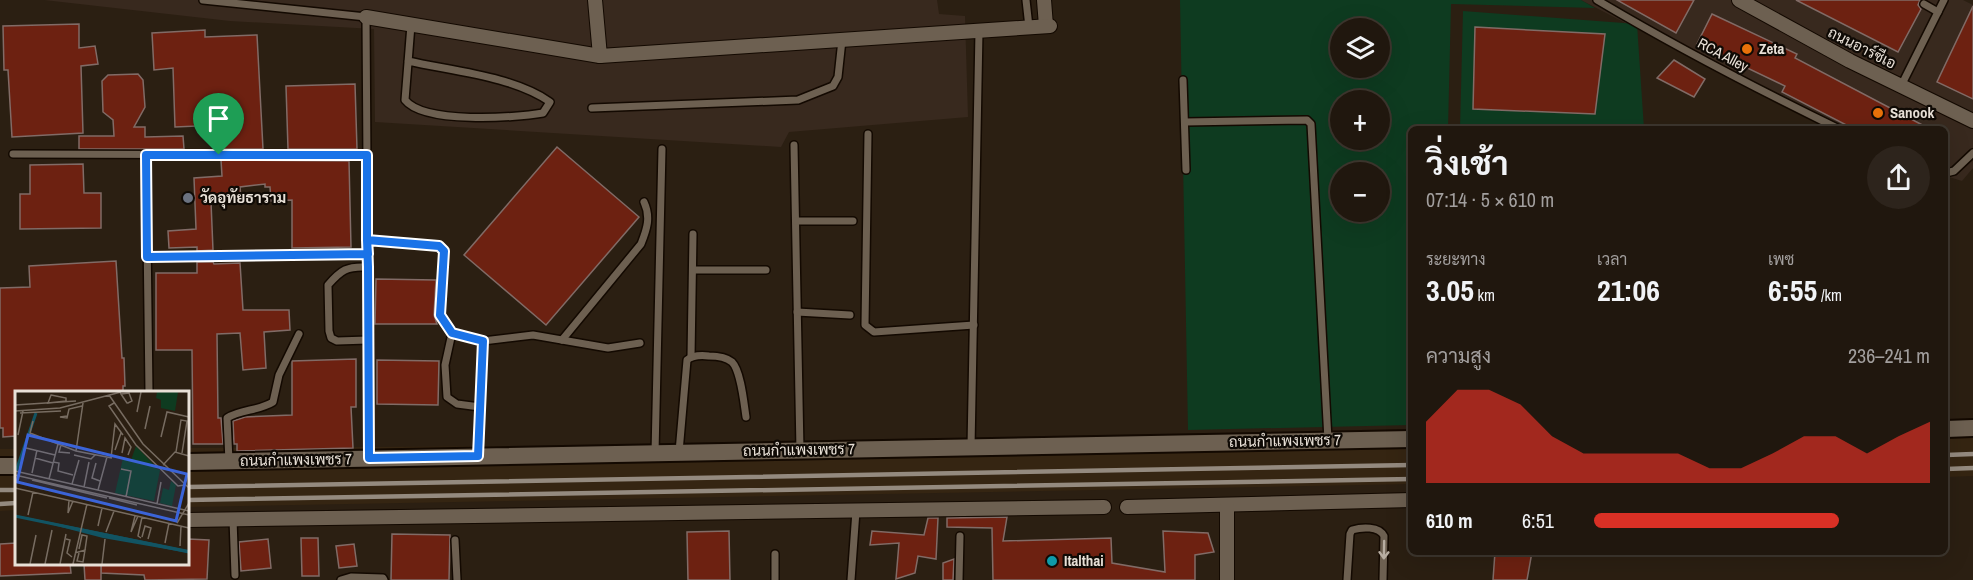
<!DOCTYPE html>
<html lang="th">
<head>
<meta charset="utf-8">
<style>
  :root { --surface:#20170e; --page:#2d241c; --text:#f1f3f6; --muted:#a29f9e; --line:#3d362e; --accent:#d93025 }
  body { margin:0; font-family:"Archivo Narrow",Sarabun,sans-serif; background:var(--page); color:var(--text); height:100vh; display:flex; flex-direction:column; font-size:22px; white-space:nowrap }
  * { box-sizing:border-box; margin:0 }
  p { font-size:20px; color:var(--muted) }
  .icon { flex:none; width:33px; height:33px; fill:none; stroke:currentColor; stroke-width:2; stroke-linecap:round; stroke-linejoin:round }
  .map { position:relative; flex:1; overflow:hidden }
  .drawer { position:absolute; left:1408px; top:126px; width:540px; height:429px; display:flex; flex-direction:column; background:var(--surface); border-radius:9px; box-shadow:0 6px 24px #0002,0 0 0 2px var(--line) }
  .drawer>* { flex:none }
  .controls { position:absolute; left:1330px; top:18px; display:grid; gap:12px }
  .controls a { display:grid; place-items:center; width:60px; height:60px; border-radius:50%; background:var(--surface); box-shadow:0 6px 24px #0002,0 0 0 2px var(--line); font-size:30px }
  .pin { position:absolute; display:grid; place-items:center; width:51px; height:51px; color:#fff; margin:-62px -26px; border-radius:50% 50% 50% 0; rotate:-45deg; box-shadow:0 0 6px #0007 }
  .pin .icon { rotate:45deg }
  .round { display:grid; place-items:center; flex:none; width:63px; height:63px; border-radius:32px; background:var(--page) }
  .head { display:flex; align-items:center; justify-content:space-between; height:102px; padding:0 18px }
  h1 { font-size:33px; font-weight:700; line-height:45px }
  .figures { display:grid; grid-template-columns:repeat(3,1fr); gap:9px; height:102px; padding:6px 18px }
  .figures div { display:grid; align-content:center }
  .figures b { font-size:30px; font-weight:700 }
  .figures small { font-size:16px; font-weight:400 }
  .figures p { font-size:16px }
  .chart { height:168px; padding:12px 18px }
  .chart p { display:flex; justify-content:space-between }
  .chart svg { width:100%; height:108px; margin-top:6px; fill:var(--accent); opacity:.7 }
  ul { padding:0 18px; list-style:none; font-size:20px }
  li { display:grid; grid-template-columns:96px 72px 1fr; align-items:center; height:45px }
  li i { height:15px; border-radius:8px; background:var(--accent) }
  .map>svg:first-child { display:block }
  .commercial { fill:#38291e }
  .built { fill:#352512 }
  .green { fill:#0e3b20; fill-rule:evenodd }
  .building { fill:#6d2111; stroke:#816b66; stroke-width:1.5 }
  .lines { fill:none; stroke-linecap:round; stroke-linejoin:round }
  .service-casing { stroke:#130901; stroke-width:10 }
  .minor-casing { stroke:#130901; stroke-width:16 }
  .tertiary-casing { stroke:#130901; stroke-width:20 }
  .service { stroke:#6d6051; stroke-width:7 }
  .minor { stroke:#6d6051; stroke-width:14 }
  .tertiary { stroke:#6d6051; stroke-width:16 }
  .rail { stroke:#948a7f; stroke-width:4.5 }
  .oneway { stroke:#b7ada1 }
  .route-casing { stroke:#fff; stroke-width:12 }
  .route { stroke:#1a73e8; stroke-width:8 }
  .food-dot { fill:#e8710a; stroke:#0f0a05; stroke-width:2 }
  .worship-dot { fill:#6b7280; stroke:#0f0a05; stroke-width:2 }
  .culture-dot { fill:#0f9aa8; stroke:#0f0a05; stroke-width:2 }
  .labels { text-anchor:middle; stroke-width:4.5; stroke-linejoin:round; paint-order:stroke }
  .street-label { font-size:15px; fill:#e8e0d7; stroke:#0f0a05 }
  .poi-label { font-size:15px; font-weight:bold; fill:#e8e0d7; stroke:#0f0a05; text-anchor:start }
  .inset-river { fill:none; stroke:#125463; stroke-width:3 }
  .inset-road { fill:none; stroke:#776c61; stroke-width:1.5 }
  .view { fill:#3b64d8; fill-opacity:0.15; stroke:#3b64d8; stroke-width:3 }
  .inset-edge { fill:none; stroke:#e8e0d7; stroke-width:3 }
</style>
</head>
<body>
<div class="map">
<svg width="1973" height="580" viewBox="0 0 1973 580">
  <rect width="100%" height="100%" fill="#2b1f12"/>
  <g class="commercial">
    <path d="M44,0H937L939,14L965,16L968,117L789,132L781,147L375,122L374,29L230,21Z"/>
    <path d="M1581,0H1963L1973,5V168L1962,181L1946,176V129H1830Z"/>
  </g>
  <g class="built">
    <path d="M1946,433H1973V476L1946,477Z"/>
    <path d="M1411,441L1412,484L188,507V448Z"/>
    <path d="M0,449H16V510L0,511Z"/>
  </g>
  <g class="green">
    <path d="M1180,0H1581L1595,8L1451,4L1448,129H1412L1411,425L1188,430ZM1341,28H1380V68H1341ZM1341,100H1380V140H1341ZM1341,172H1380V212H1341Z"/>
    <path d="M1463,11L1637,24L1644,129H1460Z"/>
  </g>
  <g class="building">
    <path d="M1617,0H1694L1676,33Z"/>
    <path d="M1796,0H1920L1918,5L1921,9L1898,52Z"/>
    <path d="M1973,6V99L1937,82Z"/>
    <path d="M1712,14L1797,54L1795,58L1930,129H1854L1782,92L1785,86L1697,44Z"/>
    <path d="M79,24V48L95,46L98,64L81,66L83,133L12,137L8,70H4L3,26Z"/>
    <path d="M1475,27L1605,34L1595,114L1473,109Z"/>
    <path d="M205,30V37L257,35L263,149H220V125L175,127L173,68L154,70L152,33Z"/>
    <path d="M1674,60L1705,79L1694,97L1657,78Z"/>
    <path d="M138,74L143,80L145,107L134,127H145V137L183,136L184,149H79V136H114L113,120L103,112L102,81L108,75Z"/>
    <path d="M355,84L357,149H288L286,86Z"/>
    <path d="M557,147L639,217L546,325L464,255Z"/>
    <path d="M221,160L349,161L351,247L292,248V200L271,201L270,187H265V184L240,187L241,201L211,202L213,250L197,251V247L169,248L168,231L196,229L194,178L222,176Z"/>
    <path d="M83,164L84,193H101V228L20,229V194H30V165Z"/>
    <path d="M116,261L122,358H124L125,386H123V393H16V436L3,437V428H0V288L30,287L29,266Z"/>
    <path d="M197,262H213L214,264L240,263L243,310H289L290,330L264,332L266,368L243,370L240,333L217,334L218,418H221L223,444H193L192,350H156V273H197Z"/>
    <path d="M376,279L436,280L434,315L437,324H375Z"/>
    <path d="M356,359V407H351L353,448L237,451V444H234L233,421L245,417L292,415V361Z"/>
    <path d="M377,360L439,361L438,405L377,404Z"/>
    <path d="M1007,517L1003,541L1111,538L1112,563L1165,572L1163,531L1208,533L1214,552L1195,555V580H993L992,528L947,527V518Z"/>
    <path d="M928,518H938L936,559L918,556L915,573L896,579L899,543L870,545L872,531L924,535Z"/>
    <path d="M729,531L730,580H688L687,532Z"/>
    <path d="M392,534L450,535L449,580H391Z"/>
    <path d="M301,538H318L319,576H302Z"/>
    <path d="M188,539L209,540L207,579L145,580L144,575L101,573V564H188Z"/>
    <path d="M268,539L271,568L241,571L239,542Z"/>
    <path d="M16,543V564H70L71,573L0,576V544Z"/>
    <path d="M354,544L357,566L339,568L336,546Z"/>
    <path d="M1495,552H1532L1527,580H1493Z"/>
    <path d="M954,559L953,580H943V563Z"/>
    <path d="M84,564H101V580H85Z"/>
  </g>
  <g class="lines">
    <defs>
      <g id="service">
        <path d="M203,0L366,17L369,458"/>
        <path d="M1026,0L1029,27"/>
        <path d="M1597,0C1676,47 1757,89 1839,129"/>
        <path d="M1924,4L1938,12"/>
        <path d="M408,61C452,71 513,76 550,102L543,113C514,118 424,124 405,100L411,25"/>
        <path d="M1183,80L1186,170"/>
        <path d="M1901,86L1944,0"/>
        <path d="M592,108L798,100L833,86L838,77L842,40"/>
        <path d="M1185,122L1307,120L1311,124L1328,440"/>
        <path d="M868,134L865,325L874,332L974,325"/>
        <path d="M794,145L800,450"/>
        <path d="M13,154L367,155"/>
        <path d="M146,155L149,392"/>
        <path d="M1946,173L1954,171L1973,153"/>
        <path d="M796,221H853"/>
        <path d="M367,240L439,246L443,251L440,315L452,333L483,341L533,335L608,348L640,343"/>
        <path d="M147,257L368,254"/>
        <path d="M367,267C347,266 341,270 328,285L329,331L331,338L337,341L368,340"/>
        <path d="M693,270H766"/>
        <path d="M797,312L850,315"/>
        <path d="M452,333L445,365L447,397L457,404L480,407"/>
        <path d="M562,340L641,244C647,229 651,217 644,202"/>
        <path d="M691,357L693,234"/>
        <path d="M971,447L979,31"/>
        <path d="M679,452L687,360C693,355 701,355 709,356C717,356 726,357 732,362C741,371 744,404 746,417"/>
        <path d="M655,453L662,149"/>
        <path d="M478,456L483,341"/>
        <path d="M229,461L227,418C241,409 259,411 273,402L279,375L299,334"/>
        <path d="M233,519L235,575"/>
        <path d="M455,540L457,580"/>
        <path d="M341,580L351,577L383,578L384,580"/>
        <path d="M775,580V554"/>
        <path d="M851,580L856,511"/>
        <path d="M959,580L960,536"/>
        <path d="M1347,580L1350,534L1352,530C1362,527 1379,526 1384,536L1383,580"/>
      </g>
      <g id="minor">
        <path d="M595,0L600,56"/>
        <path d="M1044,0L1046,26"/>
        <path d="M1739,0L1850,61L1973,121"/>
        <path d="M366,17L600,56L1050,26"/>
        <path d="M1127,507L1412,500"/>
        <path d="M188,520L1104,507"/>
        <path d="M1227,580V506"/>
      </g>
      <g id="tertiary">
        <path d="M1946,429L1973,428"/>
        <path d="M188,462L1412,439"/>
        <path d="M0,466H16"/>
      </g>
    </defs>
    <use href="#service" class="service-casing"/>
    <use href="#minor" class="minor-casing"/>
    <use href="#tertiary" class="tertiary-casing"/>
    <use href="#service" class="service"/>
    <use href="#minor" class="minor"/>
    <use href="#tertiary" class="tertiary"/>
    <g class="rail">
      <path d="M1946,455L1973,454"/>
      <path d="M1946,469L1973,468"/>
      <path d="M188,487L1412,465"/>
      <path d="M0,490H16"/>
      <path d="M188,500L1412,479"/>
      <path d="M0,504L16,503"/>
    </g>
  </g>
  <defs><path id="oneway-shaft" d="M-6 0H5M1.5-3L5.5 0L1.5 3" fill="none" stroke-width="1.6" stroke-linecap="round" stroke-linejoin="round" transform="scale(1.5)"/></defs>
  <use class="oneway" href="#oneway-shaft" transform="translate(1384 550) rotate(91)"/>
  <g class="lines">
    <defs>
      <path id="route" d="M219,155H367V240L368,267L369,458L478,456L483,341L452,333L440,315L444,251L439,246L367,240L368,254L147,257L146,155H219"/>
    </defs>
    <use href="#route" class="route-casing"/>
    <use href="#route" class="route"/>
  </g>
  <g class="food-dot">
    <circle cx="1747" cy="49" r="6"/>
    <circle cx="1878" cy="113" r="6"/>
  </g>
  <circle class="worship-dot" cx="188" cy="198" r="6"/>
  <circle class="culture-dot" cx="1052" cy="561" r="6"/>
  <g class="labels">
    <g class="street-label">
      <text transform="translate(1862 48) rotate(27)" y="5">ถนนอาร์ซีเอ</text>
      <text transform="translate(1723 55) rotate(28)" y="5">RCA Alley</text>
      <text transform="translate(1285 441) rotate(-1)" y="5">ถนนกำแพงเพชร 7</text>
      <text transform="translate(799 450) rotate(-1)" y="5">ถนนกำแพงเพชร 7</text>
      <text transform="translate(296 460) rotate(-1)" y="5">ถนนกำแพงเพชร 7</text>
    </g>
    <g class="poi-label">
      <text x="1759" y="54">Zeta</text>
      <text x="1890" y="118">Sanook</text>
      <text x="200" y="203">วัดอุทัยธาราม</text>
      <text x="1064" y="566">Italthai</text>
    </g>
  </g>
  <g transform="translate(15 391)">
    <rect width="174" height="174" fill="#2b1f12"/>
    <path d="M142,1H163L160,20L146,17V9L141,7ZM121,55L142,77L138,76L145,79L139,110L100,102L108,67L116,69ZM156,90L161,94L157,115L145,112L148,97L154,99Z" fill="#0e3b20"/>
    <path d="M0,124L174,159V162L88,147Z" fill="#125463"/>
    <path class="inset-river" d="M1,80L21,22M0,125L174,161"/>
    <path class="inset-road" d="M105,1L106,3L112,12H113L117,10L114,2L106,3M36,4L51,7V10L33,12ZM94,4L128,53L174,97M99,12L94,15L121,54L163,95L170,94M0,14L61,10M0,20L45,17L106,1M122,21L126,1M5,22L46,20M52,25L45,26L52,27L54,18L67,15M18,30L15,42L61,60L97,67M130,38L135,15M3,44L8,20M146,46L152,21L174,26M46,54L44,61L55,62M11,57L40,64M100,59L106,42M61,60L68,12M161,61L166,29L172,30L167,62M107,62L110,47L116,56L113,64M59,64L76,68L80,64M20,67L38,72M96,67L100,33L108,44M38,71L44,72L43,80L58,84M81,72L77,87L85,90M148,74L160,61L174,65M106,78L116,80L111,106M0,80L174,120M17,82L22,59M0,84L174,124M34,88L43,53M17,89L92,107M57,93L64,69M69,96L74,71M0,97L174,137M83,99L92,66M94,107L122,114M54,109L53,122L58,110M142,113L146,91M13,124L18,101M120,125L116,141L123,125M162,132L174,112M83,135L87,117M91,141L99,120M127,146L130,135L136,137L133,148M126,147L123,145L127,126M51,148L55,149L52,162L57,166M150,152L154,132M165,155L166,135M64,158L67,144L72,145L70,159M60,162L70,159L68,171L62,170L64,162M15,173L21,144M30,173L37,139M45,173L51,143M58,173L72,113M87,173L90,148"/>
    <path class="view" d="M13,44L172,83L161,130L2,91Z"/>
    <rect width="174" height="174" class="inset-edge"/>
  </g>
</svg>
<div class="controls">
<a><svg class="icon" aria-label="layers" viewBox="0 0 24 24"><path d="M12 4l9 5-9 5-9-5zM3 14l9 5 9-5"/></svg></a>
<a>+</a>
<a>−</a>
</div>
<div class="pin" style="left:219px;top:155px;background:#1e9e55"><svg class="icon" aria-label="arrive" viewBox="0 0 24 24"><path d="M6 21V4h12l-3 4 3 4H6"/></svg></div>
<section class="drawer">
<div class="head"><div><h1>วิ่งเช้า</h1><p>07:14 · 5 × 610 m</p></div><a class="round"><svg class="icon" aria-label="share" viewBox="0 0 24 24"><path d="M12 15V3M7 8l5-5 5 5M5 13v7h14v-7"/></svg></a></div>
<div class="figures">
<div><p>ระยะทาง</p><b>3.05<small> km</small></b></div>
<div><p>เวลา</p><b>21:06</b></div>
<div><p>เพซ</p><b>6:55<small> /km</small></b></div>
</div>
<div class="chart"><p><span>ความสูง</span>236–241 m</p>
<svg viewBox="0 0 160 44" preserveAspectRatio="none"><path d="M0 44V19L10 6L20 6L30 12L40 25L50 32L60 32L70 32L80 32L90 38L100 38L110 32L120 25L130 25L140 32L150 25L160 19V44z"/></svg>
</div>
<ul>
<li><b>610 m</b>6:51<i style="width:73%"></i></li>
</ul>
</section>
</div>
</body>
</html>
